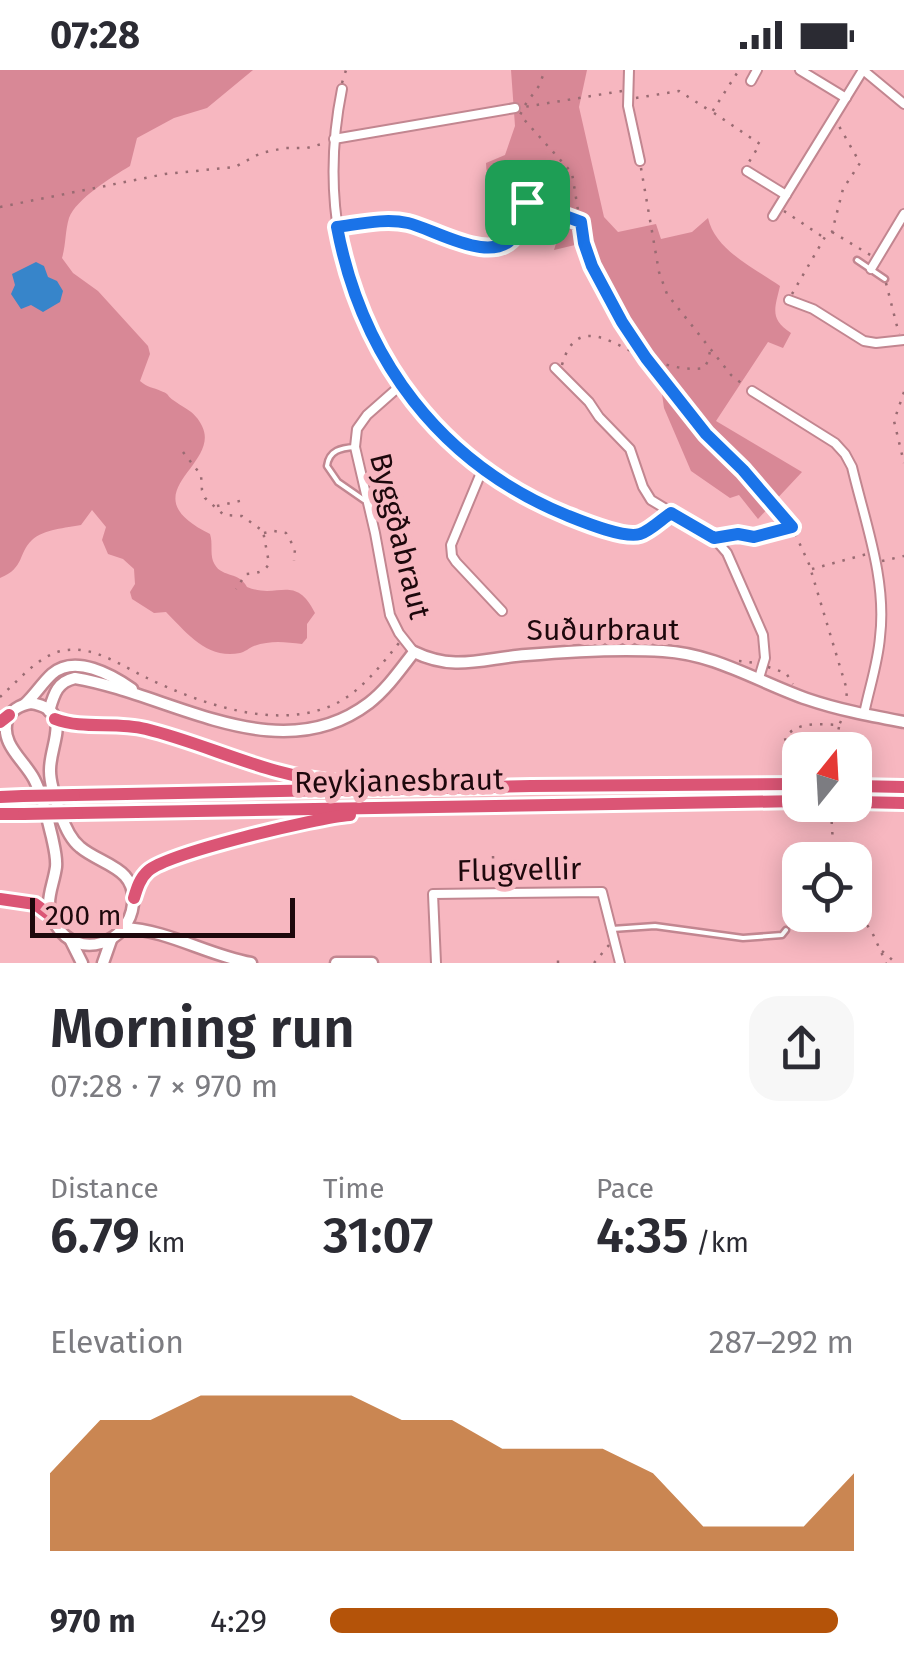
<!DOCTYPE html>
<html lang="en">
<head>
<meta charset="utf-8">
<style>
  :root { --surface:#fff; --page:#f7f7f7; --text:#2b2b33; --muted:#7c7c81; --accent:#b45309 }
  body { margin:0; font-family:"Fira Sans",sans-serif; background:var(--page); color:var(--text); height:100vh; display:flex; flex-direction:column; font-size:38px; white-space:nowrap }
  * { box-sizing:border-box; margin:0 }
  p { font-size:32px; color:var(--muted) }
  .icon { flex:none; width:55px; height:55px; fill:none; stroke:currentColor; stroke-width:2; stroke-linecap:round; stroke-linejoin:round }
  .map { position:relative; height:893px; overflow:hidden }
  .drawer { display:flex; flex-direction:column; background:var(--surface); flex:1 }
  .drawer>* { flex:none }
  .needle { width:65px; rotate:18deg }
  .fabs { position:absolute; left:782px; top:662px; display:grid; gap:20px }
  .fabs a { display:grid; place-items:center; width:90px; height:90px; border-radius:20px; background:var(--surface); box-shadow:0 5px 25px #0003; font-size:50px }
  .scale { position:absolute; left:30px; bottom:25px; width:265px; box-sizing:border-box; padding-left:10px; border:5px solid #1d080c; border-top:0; font-size:28px; line-height:35px; white-space:nowrap; color:#1d080c; -webkit-text-stroke:8px #f7b7c0; paint-order:stroke }
  .pin { position:absolute; display:grid; place-items:center; width:85px; height:85px; color:#fff; margin:-42px; border-radius:20px; box-shadow:0 5px 15px #0006 }
  .round { display:grid; place-items:center; flex:none; width:105px; height:105px; border-radius:30px; background:var(--page) }
  .overview { display:flex; align-items:center; justify-content:space-between; height:170px; padding:0 50px }
  h1 { font-size:55px; font-weight:600; line-height:75px }
  .figures { display:grid; grid-template-columns:repeat(3,1fr); gap:15px; height:170px; padding:10px 50px }
  .figures div { display:grid; align-content:center }
  .figures b { font-size:50px; font-weight:600 }
  .figures small { font-size:28px; font-weight:400 }
  .figures p { font-size:28px }
  .chart { height:280px; padding:20px 50px }
  .chart p { display:flex; justify-content:space-between }
  .chart svg { width:100%; height:180px; margin-top:10px; fill:var(--accent); opacity:.7 }
  ul { padding:0 50px; list-style:none; font-size:32px }
  li { display:grid; grid-template-columns:160px 120px 1fr; align-items:center; height:75px }
  li i { height:25px; border-radius:12px; background:var(--accent) }
  .status { display:flex; justify-content:space-between; align-items:center; height:70px; padding:0 50px; background:var(--surface); direction:ltr }
  .status svg { height:28px; fill:currentColor }
  .map>svg:first-child { display:block }
  .green { fill:#d88896 }
  .water { fill:#3785ca }
  .lines { fill:none; stroke-linecap:round; stroke-linejoin:round }
  .lane-casing { stroke:#c28690; stroke-width:9 }
  .street-casing { stroke:#c28690; stroke-width:12 }
  .secondary-casing { stroke:#c28690; stroke-width:15 }
  .highway-casing { stroke:#fff; stroke-width:18 }
  .path { stroke:#996b72; stroke-width:2.5; stroke-dasharray:2.5 8; stroke-linecap:butt }
  .lane { stroke:#fff; stroke-width:4 }
  .street { stroke:#fff; stroke-width:8 }
  .secondary { stroke:#fff; stroke-width:10 }
  .highway { stroke:#db5575; stroke-width:12 }
  .highway-bridge-casing { stroke:#fff; stroke-width:18; stroke-linecap:butt }
  .highway-bridge { stroke:#db5575; stroke-width:12 }
  .route-casing { stroke:#fff; stroke-width:20 }
  .route { stroke:#1a73e8; stroke-width:12 }
  .labels { text-anchor:middle; stroke-width:10; stroke-linejoin:round; paint-order:stroke }
  .street-label { font-size:30px; fill:#1d080c; stroke:#f7b7c0 }
</style>
</head>
<body>
<div class="status"><b>07:28</b><svg viewBox="0 0 49 12"><path d="M0 12V9h3v3zM5 12V6h3v6zM10 12V3h3v9zM15 12V0h3v12zM26 1h20v11H26zM47 4h2v5h-2z"/></svg></div>
<div class="map">
<svg width="904" height="893" viewBox="0 0 904 893">
  <rect width="100%" height="100%" fill="#f7b7c0"/>
  <g class="green">
    <path d="M0,0H253L207,38L174,48L137,68L130,96C112,107 76,129 69,148C65,161 66,175 62,188L73,203L98,221L148,276L150,284L140,311C148,318 153,317 161,321C171,325 165,324 173,330C185,339 195,341 202,356C222,396 127,423 210,464C213,473 210,482 213,491C220,509 238,500 247,517C278,530 295,503 315,543L307,554V568L302,574C285,572 271,570 254,576C249,578 245,582 240,583C207,590 186,562 166,542L154,543L132,529L130,522L135,514L134,499L123,489L108,484L102,470L106,457L92,440L81,455C66,458 44,459 32,470C18,483 25,498 0,508Z"/>
    <path d="M511,0H587L579,37L604,147L618,162L656,154L661,169L692,162L708,148C715,180 754,198 780,216C775,238 769,249 791,263L783,278L768,272L716,351L802,402L758,449L739,425L730,428L691,401L664,338L661,317L603,235L575,175L554,180L563,151L503,133C494,120 486,109 486,93L505,85L515,56Z"/>
  </g>
  <path class="water" d="M36,192L44,196L48,207L57,211L63,221L60,232L43,242L31,235L21,239L11,224L15,215L12,204Z"/>
  <g class="lines">
    <defs>
      <g id="lane">
        <path d="M857,190L885,209"/>
        <path d="M355,377C341,378 329,380 327,396L338,412L364,430"/>
        <path d="M612,859L655,856L743,868L782,865L786,860"/>
      </g>
      <g id="street">
        <path d="M629,0L628,36L640,91"/>
        <path d="M800,0L846,28"/>
        <path d="M863,0L904,34"/>
        <path d="M751,11L757,0"/>
        <path d="M342,19C299,231 424,417 633,465"/>
        <path d="M334,69L515,38"/>
        <path d="M747,101L786,125"/>
        <path d="M773,146L863,0"/>
        <path d="M337,157C360,155 385,148 408,153C435,159 495,200 517,162C522,153 524,142 527,132"/>
        <path d="M871,199L904,144"/>
        <path d="M789,230L813,239L864,271L876,273L904,270"/>
        <path d="M555,298L589,332L599,347L630,379L643,417L651,430L714,468L727,483L763,565L765,588L759,608"/>
        <path d="M401,315L367,345L357,359L355,377L375,463L390,545L399,563L414,582"/>
        <path d="M752,321L835,373L845,384L852,397C865,452 887,510 880,567C878,593 869,619 864,644"/>
        <path d="M483,398L451,475L452,486L456,492L502,541"/>
        <path d="M436,893L433,824L602,822L620,893"/>
      </g>
      <g id="secondary">
        <path d="M31,633C75,640 49,675 50,701C50,715 56,731 61,745C65,757 70,769 80,777C101,795 137,797 133,834C129,874 78,891 56,855C42,833 53,819 56,797C57,787 54,777 52,767C47,748 43,726 34,709C24,690 0,674 7,650C12,639 20,635 31,633Z"/>
        <path d="M25,634C35,625 42,613 52,604C75,584 112,605 132,619"/>
        <path d="M49,641C54,624 57,612 75,608C171,624 278,702 369,633C387,619 400,600 414,582C455,602 484,588 526,585C571,581 618,578 663,581C716,584 758,612 807,629C839,640 872,646 904,652"/>
        <path d="M124,858C168,860 207,885 251,893"/>
        <path d="M71,871L82,893"/>
        <path d="M103,893L111,870"/>
        <path d="M336,893H372"/>
      </g>
      <g id="highway">
        <path d="M55,649C84,660 115,651 146,659C211,675 271,708 339,712"/>
        <path d="M0,652L9,645"/>
        <path d="M855,716L904,717"/>
        <path d="M74,725L531,716L800,714"/>
        <path d="M0,727L23,726"/>
        <path d="M855,732L904,733"/>
        <path d="M77,743L800,731"/>
        <path d="M0,744H24"/>
        <path d="M134,828C137,818 140,808 148,801C168,783 319,747 350,745"/>
        <path d="M0,829L35,834L51,846"/>
      </g>
    </defs>
    <use href="#lane" class="lane-casing"/>
    <use href="#street" class="street-casing"/>
    <use href="#secondary" class="secondary-casing"/>
    <use href="#highway" class="highway-casing"/>
    <g class="path">
      <path d="M342,13L346,0"/>
      <path d="M622,21L524,37L520,45L572,103L582,165L589,188L622,252L646,288L706,364L743,400L792,457L809,494L847,620L846,632"/>
      <path d="M636,28L679,21L712,42L739,0"/>
      <path d="M525,35L539,16L545,0"/>
      <path d="M714,43L760,74L749,92"/>
      <path d="M641,98L659,202L667,224L731,305L746,317"/>
      <path d="M536,136L580,152"/>
      <path d="M0,137L165,104L235,97L261,83L285,78H307L325,73"/>
      <path d="M784,141L823,167"/>
      <path d="M832,162L872,186"/>
      <path d="M886,213L899,264"/>
      <path d="M792,224L825,167L832,162L843,119L860,93L839,56"/>
      <path d="M562,295C577,240 618,278 648,289C665,295 686,301 704,298L708,291L710,281"/>
      <path d="M904,322L894,351L904,393"/>
      <path d="M183,382L201,405L202,420L205,428L224,445L242,446L263,461L269,493C265,503 255,503 246,504L236,519"/>
      <path d="M217,436L244,430"/>
      <path d="M264,463L274,461L286,463L295,479L294,491"/>
      <path d="M640,464L666,446"/>
      <path d="M725,465L738,464L754,467L790,457"/>
      <path d="M882,491L904,486"/>
      <path d="M812,499L867,484"/>
      <path d="M739,591L756,593"/>
      <path d="M768,597L786,603L793,614"/>
      <path d="M0,627C18,611 37,587 61,581C92,574 120,595 147,608C202,634 280,663 339,632C364,618 381,595 399,573"/>
      <path d="M834,680L839,657"/>
      <path d="M800,684L786,675L785,668C796,651 821,654 839,655L841,651"/>
      <path d="M831,741L834,790"/>
      <path d="M493,786L494,817"/>
      <path d="M855,838L872,862L886,893"/>
      <path d="M882,881L896,893"/>
      <path d="M558,893V889"/>
      <path d="M594,893L609,875"/>
    </g>
    <use href="#lane" class="lane"/>
    <use href="#street" class="street"/>
    <use href="#secondary" class="secondary"/>
    <use href="#highway" class="highway"/>
    <defs>
      <g id="highway-bridge">
        <path d="M23,726L74,725"/>
        <path d="M24,744L77,743"/>
      </g>
    </defs>
    <use href="#highway-bridge" class="highway-bridge-casing"/>
    <use href="#highway-bridge" class="highway-bridge"/>
  </g>
  <g class="lines">
    <defs>
      <path id="route" d="M527,132L581,152L584,173L592,196L622,252L646,288L706,364L743,400L792,457L754,467L738,464L714,468L671,443C662,449 650,461 640,464C624,469 581,451 566,445C440,393 362,289 337,157C360,154 385,148 408,153C435,159 496,199 517,162C522,153 524,142 527,132Z"/>
    </defs>
    <use href="#route" class="route-casing"/>
    <use href="#route" class="route"/>
  </g>
  <g class="labels">
    <g class="street-label">
      <text transform="translate(400 466) rotate(76)" y="10">Byggðabraut</text>
      <text x="603" y="570">Suðurbraut</text>
      <text transform="translate(399 711) rotate(-1)" y="10">Reykjanesbraut</text>
      <text transform="translate(519 800) rotate(-1)" y="10">Flugvellir</text>
    </g>
  </g>
</svg>
<div class="fabs">
<a><svg class="needle" viewBox="-14 -14 28 28"><path d="M0-13l5 13h-10z" fill="#e53935"/><path d="M0 13l5-13h-10z" fill="#7c7c81"/></svg></a>
<a><svg class="icon" aria-label="locate" viewBox="0 0 24 24"><circle cx="12" cy="12" r="6"/><path d="M12 2v4M12 18v4M2 12h4M18 12h4"/></svg></a>
</div>
<div class="scale">200 m</div>
<div class="pin" style="left:527px;top:132px;background:#1e9e55"><svg class="icon" aria-label="arrive" viewBox="0 0 24 24"><path d="M6 21V4h12l-3 4 3 4H6"/></svg></div>
</div>
<section class="drawer">
<div class="overview"><div><h1>Morning run</h1><p>07:28 · 7 × 970 m</p></div><a class="round"><svg class="icon" aria-label="share" viewBox="0 0 24 24"><path d="M12 15V3M7 8l5-5 5 5M5 13v7h14v-7"/></svg></a></div>
<div class="figures">
<div><p>Distance</p><b>6.79<small> km</small></b></div>
<div><p>Time</p><b>31:07</b></div>
<div><p>Pace</p><b>4:35<small> /km</small></b></div>
</div>
<div class="chart"><p><span>Elevation</span>287–292 m</p>
<svg viewBox="0 0 160 44" preserveAspectRatio="none"><path d="M0 44V25L10 12L20 12L30 6L40 6L50 6L60 6L70 12L80 12L90 19L100 19L110 19L120 25L130 38L140 38L150 38L160 25V44z"/></svg>
</div>
<ul>
<li><b>970 m</b>4:29<i style="width:97%"></i></li>
</ul>
</section>
</body>
</html>
